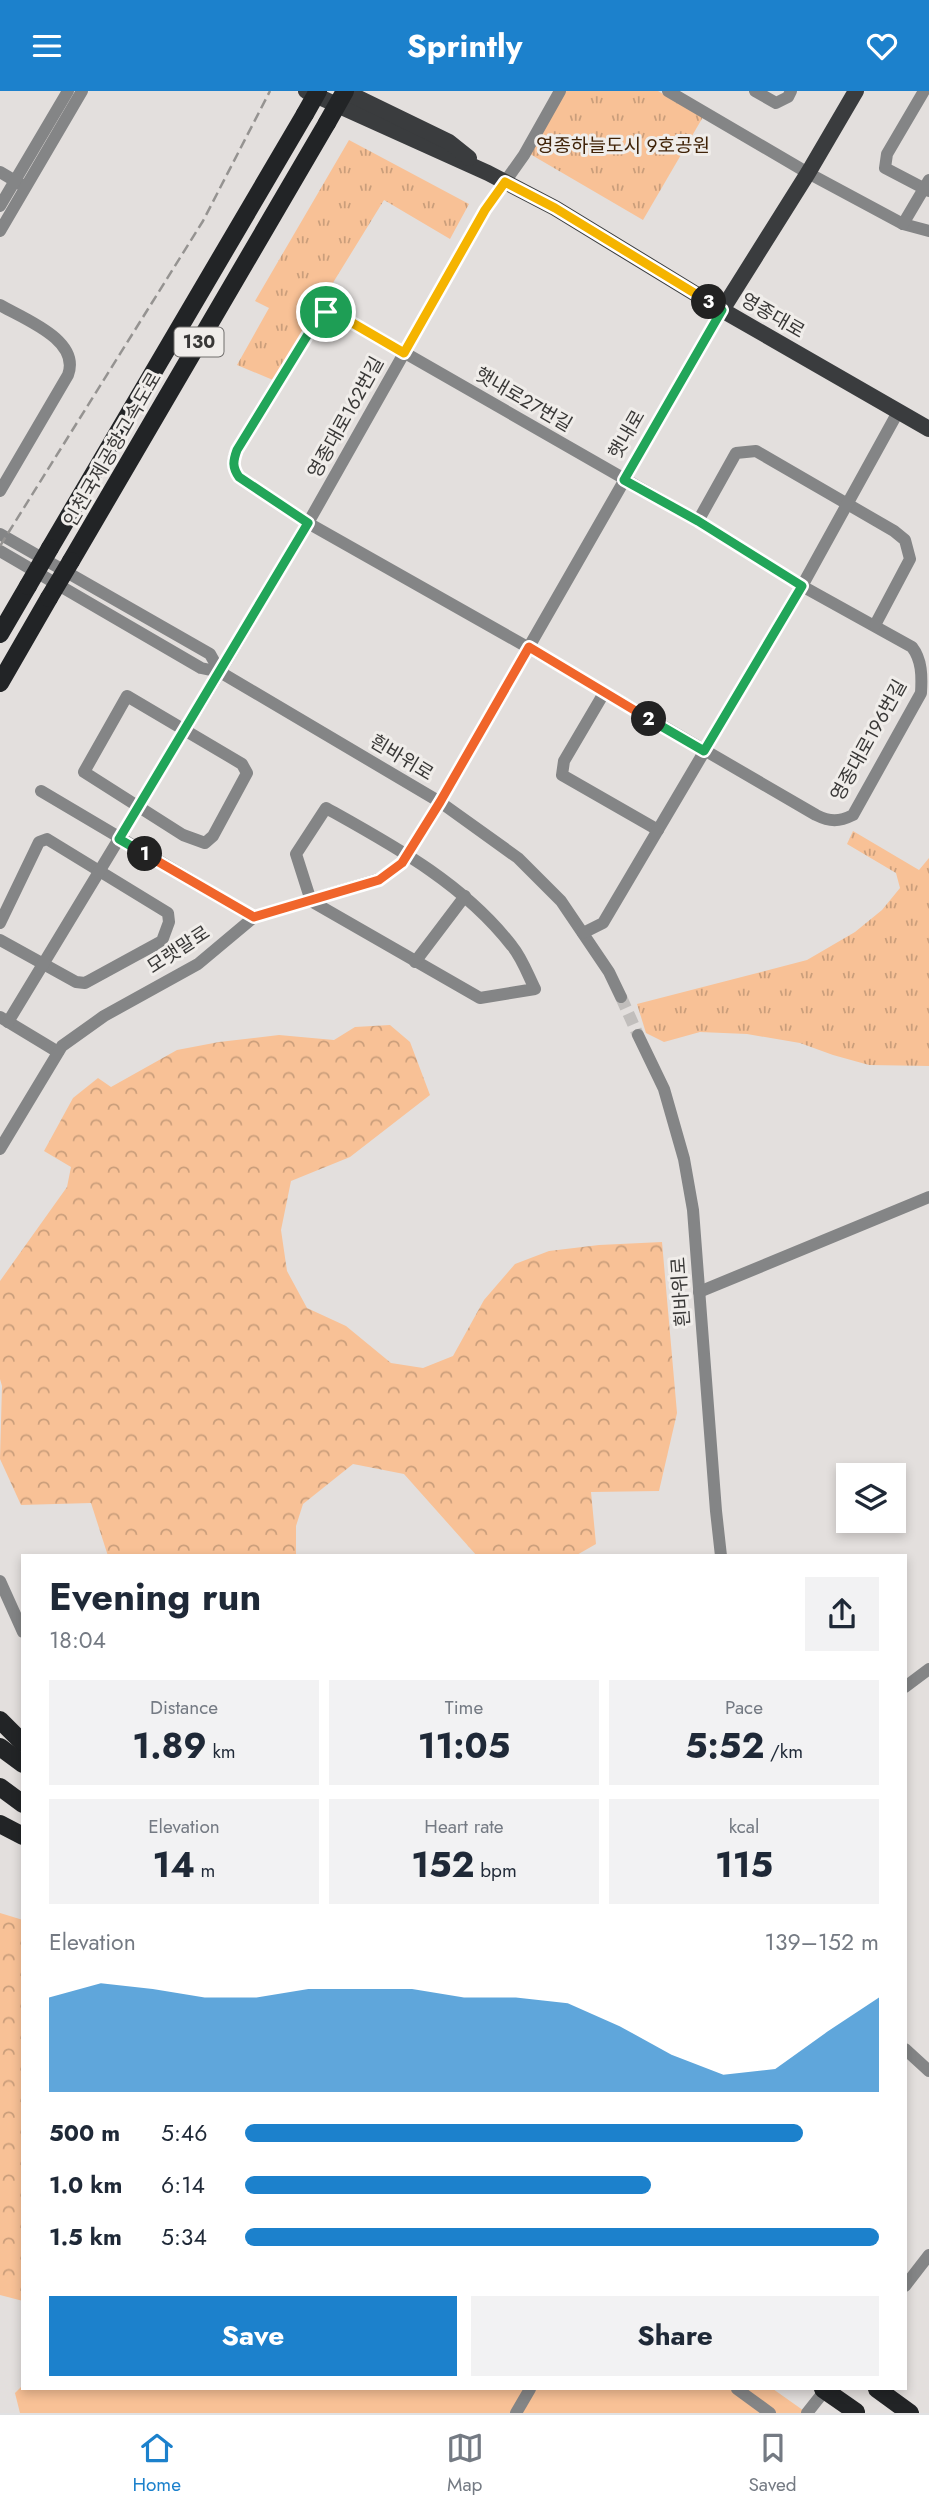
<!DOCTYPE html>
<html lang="en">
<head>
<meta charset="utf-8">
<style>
  :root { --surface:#fff; --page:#f2f2f3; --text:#1f2937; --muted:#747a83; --line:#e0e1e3; --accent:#1c81cc }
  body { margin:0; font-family:Jost,"Noto Sans KR",sans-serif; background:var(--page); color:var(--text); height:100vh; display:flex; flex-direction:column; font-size:26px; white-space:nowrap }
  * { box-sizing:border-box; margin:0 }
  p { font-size:23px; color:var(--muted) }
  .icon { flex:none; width:38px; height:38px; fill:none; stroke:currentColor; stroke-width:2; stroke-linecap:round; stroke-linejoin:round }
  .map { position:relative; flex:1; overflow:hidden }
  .sheet { position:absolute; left:21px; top:1463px; width:886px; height:836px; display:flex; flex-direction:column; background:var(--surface); border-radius:0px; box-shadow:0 4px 10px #0003 }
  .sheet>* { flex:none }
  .fabs { position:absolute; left:836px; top:1372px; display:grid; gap:14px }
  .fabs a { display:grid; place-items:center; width:70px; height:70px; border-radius:0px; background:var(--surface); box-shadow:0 4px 10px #0003; font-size:35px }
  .pin { position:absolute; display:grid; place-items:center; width:60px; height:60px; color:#fff; margin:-30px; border:4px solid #fff; border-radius:50%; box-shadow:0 2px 7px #0007 }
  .km { position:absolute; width:35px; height:35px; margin:-18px; border-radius:50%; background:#222; color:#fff; font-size:19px; line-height:35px; text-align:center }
  .round { display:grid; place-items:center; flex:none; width:74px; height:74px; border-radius:0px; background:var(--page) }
  .head { display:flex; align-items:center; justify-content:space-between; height:119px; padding:0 28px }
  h1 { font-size:38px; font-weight:700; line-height:52px }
  .stats { display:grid; grid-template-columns:repeat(3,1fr); gap:10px; height:119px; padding:7px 28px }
  .stats div { display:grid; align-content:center; border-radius:0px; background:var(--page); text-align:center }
  .stats b { font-size:35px; font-weight:700 }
  .stats small { font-size:19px; font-weight:400 }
  .stats p { font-size:19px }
  .chart { height:196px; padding:14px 28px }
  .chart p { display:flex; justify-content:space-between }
  .chart svg { width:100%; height:126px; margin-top:7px; fill:var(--accent); opacity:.7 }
  .primary-button { display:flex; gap:14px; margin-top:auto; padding:14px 28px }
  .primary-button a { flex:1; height:80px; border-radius:0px; background:var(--accent); color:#fff; font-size:28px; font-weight:700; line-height:80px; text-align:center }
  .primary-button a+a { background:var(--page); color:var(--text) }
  ul { padding:0 28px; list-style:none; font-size:23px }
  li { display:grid; grid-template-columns:112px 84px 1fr; align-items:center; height:52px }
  li i { height:18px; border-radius:9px; background:var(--accent) }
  header { display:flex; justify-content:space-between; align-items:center; height:91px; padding:0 28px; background:var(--accent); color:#fff; font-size:32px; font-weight:700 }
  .menu { display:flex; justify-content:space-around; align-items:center; height:98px; border-top:2px solid var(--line); background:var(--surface); font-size:19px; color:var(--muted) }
  .menu a { display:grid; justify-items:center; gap:4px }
  .menu .on { color:var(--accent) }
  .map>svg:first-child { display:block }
  .grass { fill:#f8c196 }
  .forest { fill:url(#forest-crowns) }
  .park { fill:url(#park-tufts) }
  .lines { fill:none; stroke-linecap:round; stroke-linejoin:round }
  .minor-tunnel { stroke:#c1bebc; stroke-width:12; stroke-dasharray:12 6; stroke-linecap:butt }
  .minor { stroke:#848586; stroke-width:12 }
  .major { stroke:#3a3c3e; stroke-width:16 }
  .highway { stroke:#222426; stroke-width:18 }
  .rail { stroke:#959391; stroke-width:2.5; stroke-dasharray:10 5; stroke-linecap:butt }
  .highway-bridge { stroke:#222426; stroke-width:18 }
  .split-1-casing { stroke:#fff; stroke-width:14 }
  .split-2-casing { stroke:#fff; stroke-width:14 }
  .split-3-casing { stroke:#fff; stroke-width:14 }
  .split-4-casing { stroke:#fff; stroke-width:14 }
  .split-1 { stroke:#22a559; stroke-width:9 }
  .split-2 { stroke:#f0652b; stroke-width:9 }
  .split-3 { stroke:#22a559; stroke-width:9 }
  .split-4 { stroke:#f5b400; stroke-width:9 }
  .labels { text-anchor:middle; stroke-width:6; stroke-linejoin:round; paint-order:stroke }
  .shield { fill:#f0edea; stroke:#706e6d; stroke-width:2 }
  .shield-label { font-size:18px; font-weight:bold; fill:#393837 }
  .park-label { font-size:19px; fill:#402308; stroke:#f0edea }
  .street-label { font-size:19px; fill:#393837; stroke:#f0edea }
</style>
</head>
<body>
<header><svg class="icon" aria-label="menu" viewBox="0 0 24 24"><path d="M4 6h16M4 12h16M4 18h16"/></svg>Sprintly<svg class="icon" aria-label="heart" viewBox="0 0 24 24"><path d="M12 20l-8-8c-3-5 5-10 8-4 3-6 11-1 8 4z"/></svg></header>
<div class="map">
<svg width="929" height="2322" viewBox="0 0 929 2322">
  <defs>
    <pattern id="forest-crowns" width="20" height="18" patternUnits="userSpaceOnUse" patternTransform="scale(1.75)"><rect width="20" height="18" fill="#f8c196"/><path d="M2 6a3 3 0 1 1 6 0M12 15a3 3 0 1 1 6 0" fill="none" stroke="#ca9e7b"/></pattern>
    <pattern id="park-tufts" width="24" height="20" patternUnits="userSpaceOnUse" patternTransform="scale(1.75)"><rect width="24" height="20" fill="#f8c196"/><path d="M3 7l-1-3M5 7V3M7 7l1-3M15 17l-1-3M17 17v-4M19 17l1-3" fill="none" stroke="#ca9e7b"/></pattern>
  </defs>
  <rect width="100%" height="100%" fill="#e3dfdd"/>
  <path class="grass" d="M23,2294V2298H773L807,2322H20L15,2302Z"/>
  <g class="forest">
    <path d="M390,934L410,951L430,1004L350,1066L291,1090L281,1139L287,1180L307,1217L346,1235L391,1272L423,1277L453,1265L484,1209L515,1173L549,1160L599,1154L662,1151L677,1322L659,1400L591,1401L596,1453L575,1465H477L404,1383L353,1373L303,1413L296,1435V1465H108L91,1412L21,1414L0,1368L2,1295L0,1288V1190L67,1096L71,1076L44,1060L73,1007L98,987L111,996L177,959L219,951L279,944L334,949L355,936Z"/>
    <path d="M0,1822L23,1829V2210L0,2204Z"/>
  </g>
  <g class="park">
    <path d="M565,0H658L703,26L643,129L530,63Z"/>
    <path d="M349,49L469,113L450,148L384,109L273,289L237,274L269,217L255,210Z"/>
    <path d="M853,740L919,779L929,767V975L869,974L833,964L800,952L747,943L700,941L664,951L646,942L637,913L807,869L855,841L882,819L900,797L896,782L847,753Z"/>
  </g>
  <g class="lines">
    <path class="minor-tunnel" d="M621,906L638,944"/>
    <g class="minor">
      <path d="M668,0L808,82L903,133L929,140"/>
      <path d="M755,0L776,12L788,6L791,0"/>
      <path d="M924,0L887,63L885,77L929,100"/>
      <path d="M0,81L22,94"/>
      <path d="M0,115L68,0"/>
      <path d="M903,133L929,89"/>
      <path d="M0,140L82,0"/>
      <path d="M0,214C24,228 81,249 68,284L0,400"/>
      <path d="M326,221L337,223L698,430L802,495L912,556C922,569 922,585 921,602L853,724C839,731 830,731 816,724L529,557L308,432L239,386C232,376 232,369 237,359L318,227Z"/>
      <path d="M698,430L736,362L756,360L894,440L905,449L910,468L875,534"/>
      <path d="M0,443L210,563L220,581"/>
      <path d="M0,460L201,577L220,581L440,711L518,767L561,810L609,881L621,906"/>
      <path d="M604,602L564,670L562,684L658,739"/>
      <path d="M127,605L242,673L247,682L213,745L205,752L183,744L84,681Z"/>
      <path d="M41,700L254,826"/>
      <path d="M326,717C394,755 463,792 512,855C522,867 528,884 535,898L480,907L311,810L296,763Z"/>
      <path d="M0,832L39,751L47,748L168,822L169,831L162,850L85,892L76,891L0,849"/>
      <path d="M583,842L603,832L802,495L898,321"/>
      <path d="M415,871L465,805"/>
      <path d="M0,926L58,961"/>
      <path d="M8,931L220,581L308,432L485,119L524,64L560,0"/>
      <path d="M638,944L664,998L684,1068L693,1119L716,1420L721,1465"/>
      <path d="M0,1058L62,955L104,925L198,873L254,826L379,788L402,772L440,711L722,219"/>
      <path d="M699,1201L929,1106"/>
      <path d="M0,1490L23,1541"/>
      <path d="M905,1596L929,1578"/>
      <path d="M905,1958L929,1980"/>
      <path d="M905,2195L929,2164"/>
      <path d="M737,2298L770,2322"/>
      <path d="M516,2322L530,2298"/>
      <path d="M807,2322L826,2298"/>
    </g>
    <g class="major">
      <path d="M306,0L488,82L555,117L722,219L929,338"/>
      <path d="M344,0L449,51L469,67"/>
      <path d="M722,219L808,82L856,0"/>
    </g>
    <g class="highway">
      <path d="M50,457L305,23"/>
      <path d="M71,470L327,32"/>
      <path d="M0,543L28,495"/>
      <path d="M0,592L49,507"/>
      <path d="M0,1629L23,1652"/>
      <path d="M0,1656L23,1673"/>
      <path d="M0,1696L23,1713"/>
      <path d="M0,1733L23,1745"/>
      <path d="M877,2298L910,2322"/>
    </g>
    <path class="rail" d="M0,455L203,130L270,0"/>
    <g class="highway-bridge">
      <path d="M305,23L318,0"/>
      <path d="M327,32L345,0"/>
      <path d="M28,495L50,457"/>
      <path d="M49,507L71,470"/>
      <path d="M823,2298L856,2321"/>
    </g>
  </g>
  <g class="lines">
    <defs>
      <path id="split-1" d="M145,763L119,748L308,432L239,386C232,376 233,370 237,359L318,227L326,221"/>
      <path id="split-2" d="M145,763L254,826L379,789L402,772L440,711L529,556L649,628"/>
      <path id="split-3" d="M649,628L704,660L802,495L698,430L624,389L722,219L709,211"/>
      <path id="split-4" d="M326,221L337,223L404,262L485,119L505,91L555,117L709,211"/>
    </defs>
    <use href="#split-1" class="split-1-casing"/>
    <use href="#split-2" class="split-2-casing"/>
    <use href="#split-3" class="split-3-casing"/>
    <use href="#split-4" class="split-4-casing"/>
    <use href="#split-1" class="split-1"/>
    <use href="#split-2" class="split-2"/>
    <use href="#split-3" class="split-3"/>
    <use href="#split-4" class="split-4"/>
  </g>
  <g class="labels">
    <rect class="shield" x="174.5" y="236.5" width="49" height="29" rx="5"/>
    <g class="shield-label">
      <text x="199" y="257">130</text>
    </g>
    <g class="park-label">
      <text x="623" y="61">영종하늘도시 9호공원</text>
    </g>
    <g class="street-label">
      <text transform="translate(773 224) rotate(30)" y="7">영종대로</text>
      <text transform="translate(524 308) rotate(30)" y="7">햇내로27번길</text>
      <text transform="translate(345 326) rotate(-61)" y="7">영종대로162번길</text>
      <text transform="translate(626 343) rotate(-60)" y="7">햇내로</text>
      <text transform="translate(112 358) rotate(-60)" y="7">인천국제공항고속도로</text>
      <text transform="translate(868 649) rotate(-61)" y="7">영종대로196번길</text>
      <text transform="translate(402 666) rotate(31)" y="7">흰바위로</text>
      <text transform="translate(178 858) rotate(-33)" y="7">모랫말로</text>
      <text transform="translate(680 1201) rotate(-94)" y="7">흰바위로</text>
    </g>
  </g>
</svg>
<div class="fabs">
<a><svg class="icon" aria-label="layers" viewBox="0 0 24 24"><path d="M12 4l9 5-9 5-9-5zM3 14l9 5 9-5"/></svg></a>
</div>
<div class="pin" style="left:326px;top:221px;background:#1e9e55"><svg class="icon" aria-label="arrive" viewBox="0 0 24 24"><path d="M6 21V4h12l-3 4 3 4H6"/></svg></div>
<b class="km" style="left:145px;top:763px">1</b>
<b class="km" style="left:649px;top:628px">2</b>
<b class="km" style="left:709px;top:211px">3</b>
<section class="sheet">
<div class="head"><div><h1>Evening run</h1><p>18:04</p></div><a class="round"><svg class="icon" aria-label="share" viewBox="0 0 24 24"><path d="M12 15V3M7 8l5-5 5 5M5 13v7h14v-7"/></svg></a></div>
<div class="stats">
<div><p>Distance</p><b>1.89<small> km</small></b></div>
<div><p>Time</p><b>11:05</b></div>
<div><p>Pace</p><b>5:52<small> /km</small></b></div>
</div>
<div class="stats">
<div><p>Elevation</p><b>14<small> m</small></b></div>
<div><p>Heart rate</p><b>152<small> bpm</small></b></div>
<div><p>kcal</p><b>115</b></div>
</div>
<div class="chart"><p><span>Elevation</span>139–152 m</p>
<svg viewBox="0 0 160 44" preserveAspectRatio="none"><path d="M0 44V11L10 6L20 8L30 11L40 11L50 8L60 8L70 8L80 11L90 11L100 13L110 21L120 31L130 38L140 36L150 23L160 11V44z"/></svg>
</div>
<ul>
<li><b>500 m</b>5:46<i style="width:88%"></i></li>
<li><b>1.0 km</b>6:14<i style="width:64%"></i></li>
<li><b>1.5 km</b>5:34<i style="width:100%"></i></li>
</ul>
<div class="primary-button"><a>Save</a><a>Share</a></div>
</section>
</div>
<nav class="menu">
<a class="on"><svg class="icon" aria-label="home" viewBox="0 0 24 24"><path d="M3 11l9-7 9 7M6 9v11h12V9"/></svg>Home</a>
<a><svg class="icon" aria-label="map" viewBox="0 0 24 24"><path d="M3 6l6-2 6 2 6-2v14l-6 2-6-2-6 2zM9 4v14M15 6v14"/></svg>Map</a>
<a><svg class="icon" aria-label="saved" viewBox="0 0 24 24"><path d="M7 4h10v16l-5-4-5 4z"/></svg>Saved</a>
</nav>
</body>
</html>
